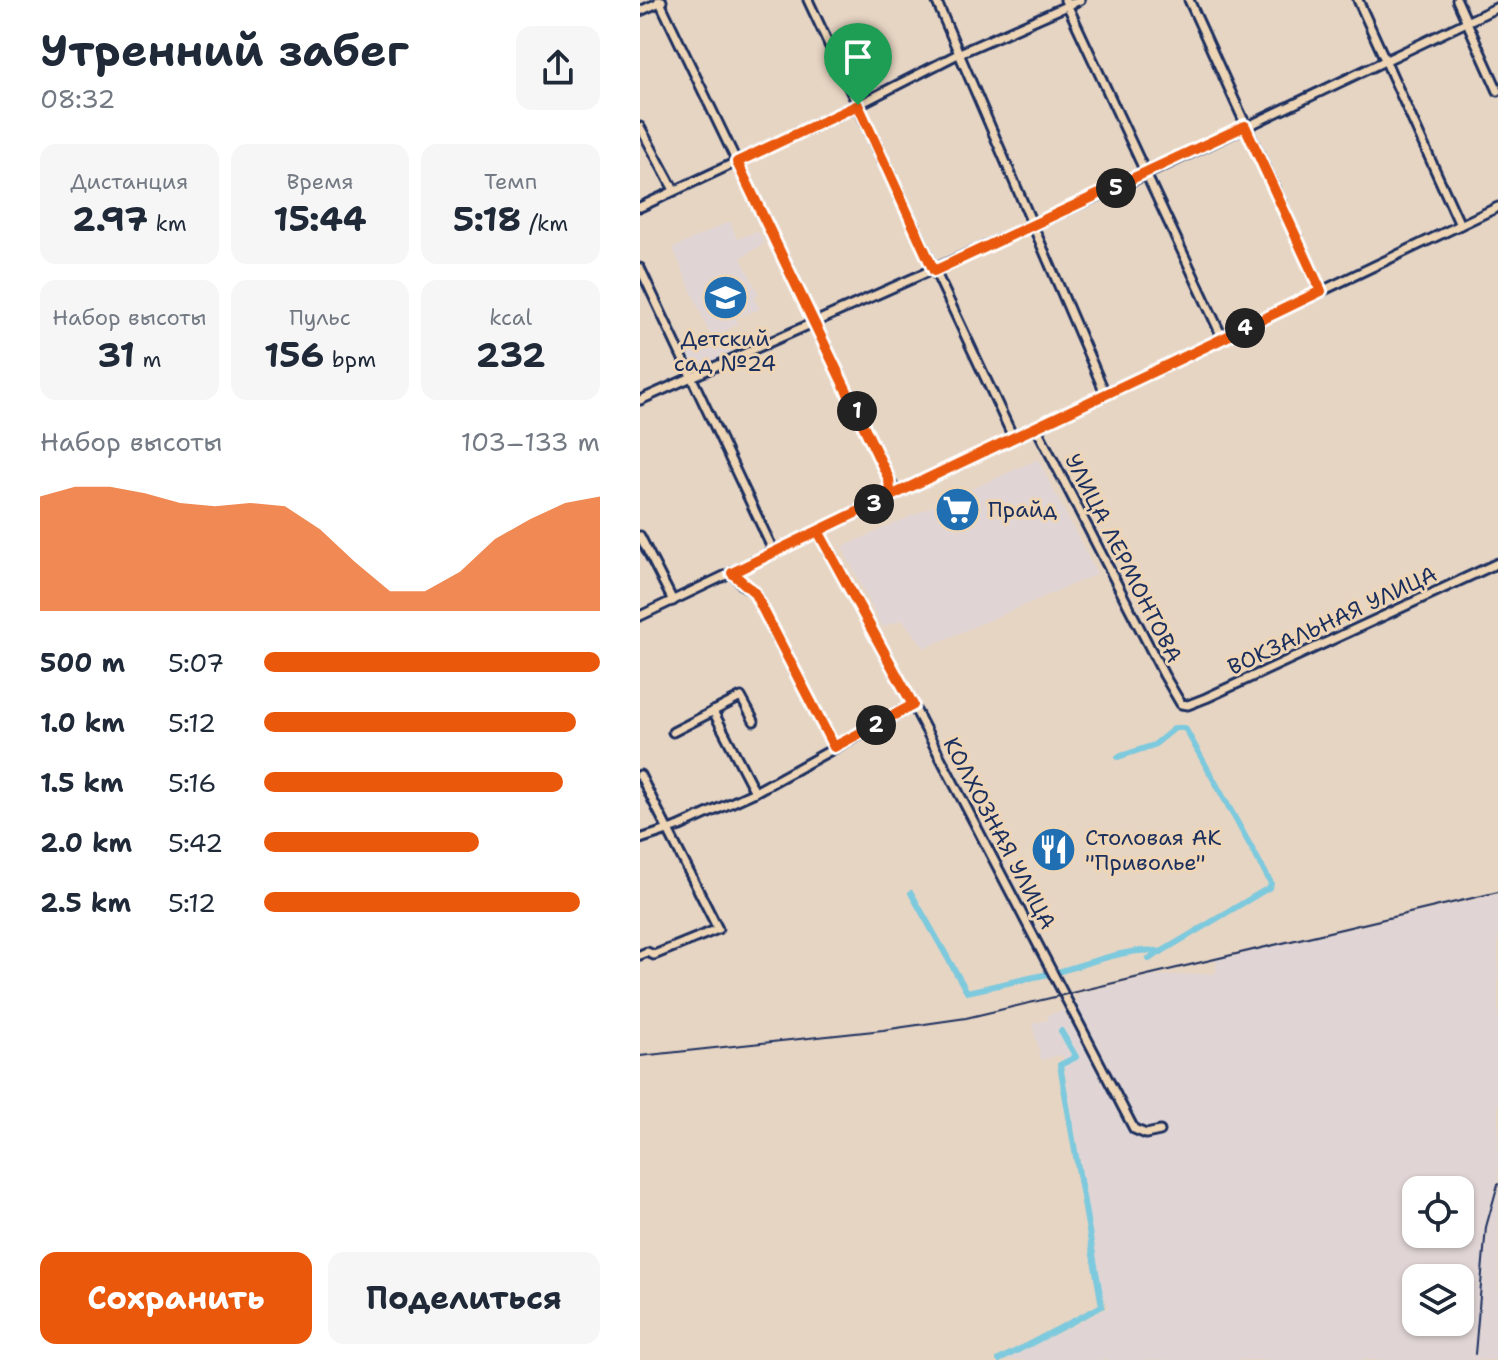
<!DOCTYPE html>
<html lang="ru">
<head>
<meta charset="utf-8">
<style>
  :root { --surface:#fff; --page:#f6f6f7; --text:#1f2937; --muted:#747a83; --accent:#ea580c }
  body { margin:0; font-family:"Shantell Sans",sans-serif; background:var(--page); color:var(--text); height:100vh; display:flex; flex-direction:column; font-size:30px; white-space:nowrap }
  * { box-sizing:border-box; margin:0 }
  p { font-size:26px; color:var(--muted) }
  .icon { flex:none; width:44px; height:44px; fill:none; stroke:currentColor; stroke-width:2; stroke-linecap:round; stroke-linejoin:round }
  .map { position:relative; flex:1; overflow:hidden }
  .side { display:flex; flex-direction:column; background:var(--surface); width:640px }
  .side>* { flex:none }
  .controls { position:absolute; left:762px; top:1176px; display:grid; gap:16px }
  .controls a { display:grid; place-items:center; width:72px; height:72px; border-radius:16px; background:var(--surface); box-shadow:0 2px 6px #0004; font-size:40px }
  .pin { position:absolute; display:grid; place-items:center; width:68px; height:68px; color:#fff; margin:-82px -34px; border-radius:50% 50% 50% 0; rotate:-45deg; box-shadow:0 0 8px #0007 }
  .pin .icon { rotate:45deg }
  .km { position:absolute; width:40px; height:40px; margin:-20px; border-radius:50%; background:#222; color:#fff; font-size:22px; line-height:40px; text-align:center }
  .round { display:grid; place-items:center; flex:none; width:84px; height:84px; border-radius:16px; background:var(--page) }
  .summary { display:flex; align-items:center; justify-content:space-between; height:136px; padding:0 40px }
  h1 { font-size:44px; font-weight:700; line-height:60px }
  .metrics { display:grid; grid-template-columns:repeat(3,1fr); gap:12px; height:136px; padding:8px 40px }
  .metrics div { display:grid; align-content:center; border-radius:16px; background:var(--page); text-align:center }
  .metrics b { font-size:34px; font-weight:700 }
  .metrics small { font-size:22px; font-weight:400 }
  .metrics p { font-size:22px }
  .chart { height:224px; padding:16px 40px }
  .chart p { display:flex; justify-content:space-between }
  .chart svg { width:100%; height:144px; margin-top:8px; fill:var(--accent); opacity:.7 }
  .action { display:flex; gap:16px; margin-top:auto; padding:16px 40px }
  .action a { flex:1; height:92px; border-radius:16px; background:var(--accent); color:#fff; font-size:32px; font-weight:700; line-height:92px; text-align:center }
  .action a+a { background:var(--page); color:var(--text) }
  ul { padding:0 40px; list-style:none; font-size:26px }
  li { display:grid; grid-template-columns:128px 96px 1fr; align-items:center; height:60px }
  li i { height:20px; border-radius:10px; background:var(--accent) }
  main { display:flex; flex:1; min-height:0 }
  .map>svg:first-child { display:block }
  .built { fill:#e0d5d4; fill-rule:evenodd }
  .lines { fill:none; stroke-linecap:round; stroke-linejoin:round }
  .canal { stroke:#7dc9dd; stroke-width:6 }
  .minor-casing { stroke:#1b2f5e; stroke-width:13 }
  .minor { stroke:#edd5b5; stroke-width:7 }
  .rail { stroke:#1b2f5e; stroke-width:2 }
  .route-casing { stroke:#fff; stroke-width:16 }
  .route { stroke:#ea580c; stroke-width:10 }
  .labels { text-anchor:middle; stroke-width:6; stroke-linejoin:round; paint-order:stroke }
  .poi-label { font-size:22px; fill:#1b2f5e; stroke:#edd5b5; text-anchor:start }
  .street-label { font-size:22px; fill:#1b2f5e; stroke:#edd5b5 }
</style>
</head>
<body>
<main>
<section class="side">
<div class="summary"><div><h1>Утренний забег</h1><p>08:32</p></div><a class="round"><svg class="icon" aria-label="share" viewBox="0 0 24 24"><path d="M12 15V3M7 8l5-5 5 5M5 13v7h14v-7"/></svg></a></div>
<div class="metrics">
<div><p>Дистанция</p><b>2.97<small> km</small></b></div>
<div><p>Время</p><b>15:44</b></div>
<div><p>Темп</p><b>5:18<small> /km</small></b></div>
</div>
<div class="metrics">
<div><p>Набор высоты</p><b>31<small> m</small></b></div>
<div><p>Пульс</p><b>156<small> bpm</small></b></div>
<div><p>kcal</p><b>232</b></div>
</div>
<div class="chart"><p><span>Набор высоты</span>103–133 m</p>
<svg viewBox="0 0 160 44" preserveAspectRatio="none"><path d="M0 44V9L10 6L20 6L30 8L40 11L50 12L60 11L70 12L80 19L90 29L100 38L110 38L120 32L130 22L140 16L150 11L160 9V44z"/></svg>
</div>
<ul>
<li><b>500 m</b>5:07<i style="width:100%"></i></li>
<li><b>1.0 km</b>5:12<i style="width:93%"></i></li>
<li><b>1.5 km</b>5:16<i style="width:89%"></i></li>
<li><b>2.0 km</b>5:42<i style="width:64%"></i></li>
<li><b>2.5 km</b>5:12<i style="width:94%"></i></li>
</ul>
<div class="action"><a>Сохранить</a><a>Поделиться</a></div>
</section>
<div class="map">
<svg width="858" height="1360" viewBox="0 0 858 1360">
  <rect width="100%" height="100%" fill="#e7d5c3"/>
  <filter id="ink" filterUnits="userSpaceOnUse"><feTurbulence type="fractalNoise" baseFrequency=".0125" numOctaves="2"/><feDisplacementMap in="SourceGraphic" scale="16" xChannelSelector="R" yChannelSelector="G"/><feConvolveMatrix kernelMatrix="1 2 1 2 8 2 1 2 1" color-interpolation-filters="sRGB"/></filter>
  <g filter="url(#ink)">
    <g class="built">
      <path d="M90,221L97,239L117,231L125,243L101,258L119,294L114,299L120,309L96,318L98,324L82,333L91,353L54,370L44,351L71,338L33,248Z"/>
      <path d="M398,459L457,574L285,648L262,620L242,627L202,547Z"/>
      <path d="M858,894V1360H365L469,1307L462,1296L422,1055L401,1060L392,1023L408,1020L407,1015L424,1010L427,1018L438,1012L435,1005L440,993L512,976L576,973V960ZM776,1190H820V1234H776ZM776,1278H820V1322H776Z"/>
    </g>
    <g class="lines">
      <g class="canal">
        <path d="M478,757L514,745L535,728H545L631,883L630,887L509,959"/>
        <path d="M271,893L327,992L408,974"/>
        <path d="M417,972C443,965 495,945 521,952"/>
        <path d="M359,1360L462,1306L420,1065L436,1057L421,1031"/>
      </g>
      <defs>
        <g id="minor">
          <path d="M19,0L256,493"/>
          <path d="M168,0L373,437"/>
          <path d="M296,0L465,393"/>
          <path d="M425,0L583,339"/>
          <path d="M549,0L681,291"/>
          <path d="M718,0L820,225"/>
          <path d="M817,0L858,91"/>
          <path d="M0,11L22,1"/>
          <path d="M0,127L34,190"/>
          <path d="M0,207L218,105L320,53L440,0"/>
          <path d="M0,268L134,552"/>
          <path d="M0,400L505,175L858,7"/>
          <path d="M396,427L524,675L541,704L548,705L566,698L858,563"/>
          <path d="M178,531L273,705L494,1129L506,1134L520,1131"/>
          <path d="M0,536L33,601"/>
          <path d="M92,573L103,585L114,592L194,747"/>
          <path d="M0,616L858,207"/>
          <path d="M73,711L115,792"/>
          <path d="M33,732L101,697L114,721"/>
          <path d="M0,775L78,929L14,955L7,952L0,955"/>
          <path d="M0,839L40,826L115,792L273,705"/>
        </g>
      </defs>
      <use href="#minor" class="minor-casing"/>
      <use href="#minor" class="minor"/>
      <g class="rail">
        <path d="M0,1056L243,1030L326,1018L858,892"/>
        <path d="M835,1354L846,1227L858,1184"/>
      </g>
    </g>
  </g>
  <g class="lines" filter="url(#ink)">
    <defs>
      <path id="route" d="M218,105L97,162L249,479L250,491L244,499L178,531L273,705L194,747L114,592L92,573C152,543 213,514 274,485C410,420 546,357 681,291L605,126L294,271L218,105"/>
    </defs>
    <use href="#route" class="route-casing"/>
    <use href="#route" class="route"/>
  </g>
  <defs>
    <symbol id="school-disc" viewBox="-11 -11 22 22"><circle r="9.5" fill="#1f6fb2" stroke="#edd5b5"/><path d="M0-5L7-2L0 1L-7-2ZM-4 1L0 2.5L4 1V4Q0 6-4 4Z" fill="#fff"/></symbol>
    <symbol id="supermarket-disc" viewBox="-11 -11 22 22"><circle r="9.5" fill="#1f6fb2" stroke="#edd5b5"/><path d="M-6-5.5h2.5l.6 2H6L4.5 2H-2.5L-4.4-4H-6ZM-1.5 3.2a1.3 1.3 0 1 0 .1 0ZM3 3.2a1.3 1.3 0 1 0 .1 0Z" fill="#fff"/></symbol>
    <symbol id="restaurant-disc" viewBox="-11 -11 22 22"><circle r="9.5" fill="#1f6fb2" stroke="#edd5b5"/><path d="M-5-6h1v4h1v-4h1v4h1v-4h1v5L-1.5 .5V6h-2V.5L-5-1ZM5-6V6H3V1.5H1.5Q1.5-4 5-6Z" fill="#fff"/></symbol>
  </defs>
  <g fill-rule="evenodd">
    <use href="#school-disc" x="60" y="272" width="51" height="51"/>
    <use href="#supermarket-disc" x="292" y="484" width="51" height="51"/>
    <use href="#restaurant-disc" x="388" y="824" width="51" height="51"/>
  </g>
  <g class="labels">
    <g class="poi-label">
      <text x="85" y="346" text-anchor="middle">Детский<tspan x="85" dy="25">сад №24</tspan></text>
      <text x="348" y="517">Прайд</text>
      <text x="445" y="845">Столовая АК<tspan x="445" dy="25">"Приволье"</tspan></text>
    </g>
    <g class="street-label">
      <text transform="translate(484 558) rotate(63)" y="8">УЛИЦА ЛЕРМОНТОВА</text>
      <text transform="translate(692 620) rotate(-25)" y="8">ВОКЗАЛЬНАЯ УЛИЦА</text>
      <text transform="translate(360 833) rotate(62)" y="8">КОЛХОЗНАЯ УЛИЦА</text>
    </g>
  </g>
</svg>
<div class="controls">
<a><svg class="icon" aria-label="locate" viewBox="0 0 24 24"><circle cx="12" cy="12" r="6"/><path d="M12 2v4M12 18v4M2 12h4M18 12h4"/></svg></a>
<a><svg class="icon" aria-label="layers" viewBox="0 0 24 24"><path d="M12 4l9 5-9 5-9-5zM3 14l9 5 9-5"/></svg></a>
</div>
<div class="pin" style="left:218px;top:105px;background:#1e9e55"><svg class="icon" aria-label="arrive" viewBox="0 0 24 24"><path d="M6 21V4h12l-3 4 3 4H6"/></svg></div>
<b class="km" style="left:217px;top:411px">1</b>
<b class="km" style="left:236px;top:725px">2</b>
<b class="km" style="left:234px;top:504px">3</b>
<b class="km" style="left:605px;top:328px">4</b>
<b class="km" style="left:476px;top:188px">5</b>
</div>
</main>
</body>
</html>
